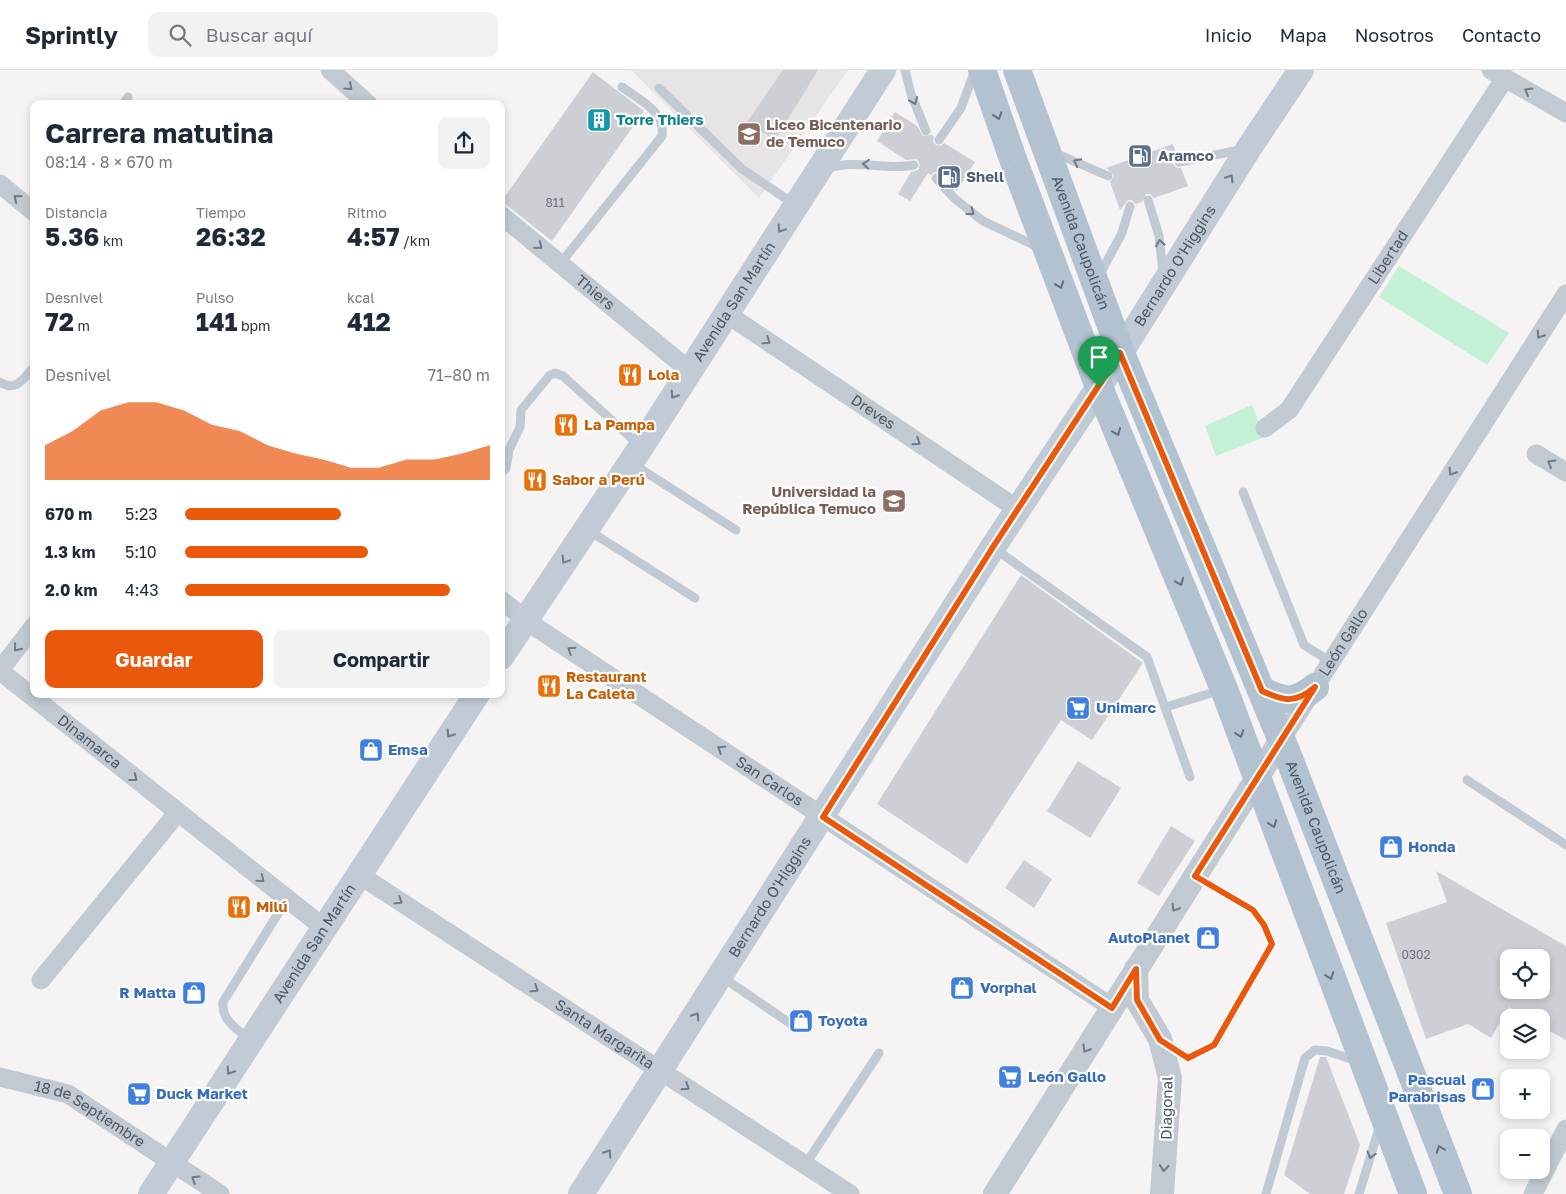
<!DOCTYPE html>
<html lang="es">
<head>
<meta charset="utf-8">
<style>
  :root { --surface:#fff; --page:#f2f2f3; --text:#1f2937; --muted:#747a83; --line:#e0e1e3; --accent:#ea580c }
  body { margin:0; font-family:"Golos Text",sans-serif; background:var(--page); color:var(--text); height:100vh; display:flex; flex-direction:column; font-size:19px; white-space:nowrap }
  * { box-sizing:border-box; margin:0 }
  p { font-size:16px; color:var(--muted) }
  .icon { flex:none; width:28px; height:28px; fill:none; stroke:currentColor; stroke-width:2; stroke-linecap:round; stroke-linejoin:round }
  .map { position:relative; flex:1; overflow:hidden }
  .sheet { position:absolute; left:30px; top:30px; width:475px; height:598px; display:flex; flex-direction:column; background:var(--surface); border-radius:10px; box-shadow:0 2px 8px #0003 }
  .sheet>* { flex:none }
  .controls { position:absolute; left:1500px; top:879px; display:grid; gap:10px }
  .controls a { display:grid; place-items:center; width:50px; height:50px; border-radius:10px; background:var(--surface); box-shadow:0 2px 8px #0003; font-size:25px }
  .pin { position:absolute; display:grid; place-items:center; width:42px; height:42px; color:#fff; margin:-51px -21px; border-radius:50% 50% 50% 0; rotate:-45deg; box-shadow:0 0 5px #0007 }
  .pin .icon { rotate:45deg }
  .round { display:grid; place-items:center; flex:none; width:52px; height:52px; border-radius:10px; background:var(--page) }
  .head { display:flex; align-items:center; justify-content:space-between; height:85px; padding:0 15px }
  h1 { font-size:28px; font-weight:700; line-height:38px }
  .metrics { display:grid; grid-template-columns:repeat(3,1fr); gap:8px; height:85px; padding:5px 15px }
  .metrics div { display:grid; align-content:center }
  .metrics b { font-size:25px; font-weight:700 }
  .metrics small { font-size:14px; font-weight:400 }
  .metrics p { font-size:14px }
  .chart { height:140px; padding:10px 15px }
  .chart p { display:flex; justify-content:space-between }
  .chart svg { width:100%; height:90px; margin-top:5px; fill:var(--accent); opacity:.7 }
  .action { display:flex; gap:10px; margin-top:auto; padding:10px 15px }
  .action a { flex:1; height:58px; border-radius:10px; background:var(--accent); color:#fff; font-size:20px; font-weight:700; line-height:58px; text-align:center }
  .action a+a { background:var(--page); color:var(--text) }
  ul { padding:0 15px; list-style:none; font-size:16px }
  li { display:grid; grid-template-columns:80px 60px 1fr; align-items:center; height:38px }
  li i { height:12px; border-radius:6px; background:var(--accent) }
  header { display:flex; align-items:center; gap:30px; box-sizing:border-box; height:70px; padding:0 25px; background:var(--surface); border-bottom:1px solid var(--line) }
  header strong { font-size:24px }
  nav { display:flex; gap:28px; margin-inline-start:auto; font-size:18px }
  .search { width:350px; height:45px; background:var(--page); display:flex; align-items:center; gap:12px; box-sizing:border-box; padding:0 18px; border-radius:10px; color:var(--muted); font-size:19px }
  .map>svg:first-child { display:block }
  .education { fill:#e6e4e5 }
  .green { fill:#c3f1d5 }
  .building { fill:#cdcfd5; fill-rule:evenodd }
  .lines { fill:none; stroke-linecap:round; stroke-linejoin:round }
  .service { stroke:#c1cad2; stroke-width:9 }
  .minor { stroke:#c1cad2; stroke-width:19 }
  .tertiary { stroke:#c1cad2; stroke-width:24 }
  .secondary { stroke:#c1cbd6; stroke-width:26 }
  .primary { stroke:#b3c2d1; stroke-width:28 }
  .oneway { stroke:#6e7983 }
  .oneway2 { stroke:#64717d }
  .oneway3 { stroke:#6e7984 }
  .route-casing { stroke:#fff; stroke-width:10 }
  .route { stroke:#ea580c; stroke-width:6 }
  .labels { text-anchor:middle; stroke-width:4.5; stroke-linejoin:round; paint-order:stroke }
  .number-label { font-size:12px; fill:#6b747e }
  .culture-label { font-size:15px; font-weight:bold; fill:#0d838f; stroke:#fff; text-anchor:start }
  .education-label { font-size:15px; font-weight:bold; fill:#785e54; stroke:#fff; text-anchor:start }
  .service-label { font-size:15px; font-weight:bold; fill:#4e5e75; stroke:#fff; text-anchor:start }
  .street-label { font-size:15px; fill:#4a5661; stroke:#fff }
  .food-label { font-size:15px; font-weight:bold; fill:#c56008; stroke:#fff; text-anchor:start }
  .shop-label { font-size:15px; font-weight:bold; fill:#366cbe; stroke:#fff; text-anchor:start }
</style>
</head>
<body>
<header>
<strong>Sprintly</strong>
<div class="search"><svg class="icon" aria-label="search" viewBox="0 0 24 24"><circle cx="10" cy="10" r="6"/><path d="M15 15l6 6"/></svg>Buscar aquí</div>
<nav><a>Inicio</a><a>Mapa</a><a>Nosotros</a><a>Contacto</a></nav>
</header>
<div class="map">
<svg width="1566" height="1124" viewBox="0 0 1566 1124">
  <rect width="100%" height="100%" fill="#f5f3f3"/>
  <path class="education" d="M631,0H848L759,128Z"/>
  <g class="green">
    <path d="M1399,196L1509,263L1487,295L1379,227Z"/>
    <path d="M1252,335L1265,367L1216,386L1205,356Z"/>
  </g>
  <g class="building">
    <path d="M783,0H818L775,70L747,52Z"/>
    <path d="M593,2L644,41L552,171L508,136L501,134V132Z"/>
    <path d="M895,42L917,56L923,66L931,65L934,66L933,72L936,75L941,76L944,73L975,92L957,121L940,103L935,102L931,105L928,103L910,131L898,124L911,102L918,100L920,95L917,89L906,90L877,71Z"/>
    <path d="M1173,74L1177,86L1173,90V94L1177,98H1181L1188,116L1154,128L1150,124H1146L1142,132L1136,134L1132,130H1128L1120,140L1110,112L1114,105L1106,98Z"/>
    <path d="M1021,505L1143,593L1092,670L1061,650L967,794L877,734Z"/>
    <path d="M1078,691L1121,718L1090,768L1047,741Z"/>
    <path d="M1171,756L1195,771L1159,826L1137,813Z"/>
    <path d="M1024,790L1052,809L1034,838L1005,818Z"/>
    <path d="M1436,801L1566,876V970L1541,956V948H1527L1509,937L1491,968L1468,954L1426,969L1386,853L1447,832ZM1509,888H1541V920H1509Z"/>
    <path d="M1320,987H1326L1360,1075L1344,1124H1310L1284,1105Z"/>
  </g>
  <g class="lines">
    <g class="service">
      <path d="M905,0L911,24L926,61"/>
      <path d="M659,18L742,99L794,134"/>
      <path d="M123,34L128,27"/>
      <path d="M939,70L961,38L975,0"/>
      <path d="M1053,82L1108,106"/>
      <path d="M1179,92L1240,80"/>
      <path d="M826,99C856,88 884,101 914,95"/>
      <path d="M936,108L955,129L983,151L1038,177"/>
      <path d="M1148,130L1159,166L1163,202"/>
      <path d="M560,194L662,66C666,42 640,30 622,17"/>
      <path d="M1099,206L1122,163L1130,136"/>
      <path d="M0,312C16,323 24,308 34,297"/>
      <path d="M633,394L736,460"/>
      <path d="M501,403L506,398L509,380L520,357L521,340L549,306L555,303L563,306L639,375"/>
      <path d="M1243,422L1304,575L1331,592"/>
      <path d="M588,460L695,528"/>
      <path d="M995,479L1147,587L1190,707"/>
      <path d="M1166,637L1221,620"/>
      <path d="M1467,710L1566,775"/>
      <path d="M722,907L797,958"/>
      <path d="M249,969C237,959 221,950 223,932L287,829"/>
      <path d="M1165,972L1188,988L1215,975L1272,874L1264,855L1253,840L1196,806"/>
      <path d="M805,1095L879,983"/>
      <path d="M1266,1124L1305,988L1315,980L1327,981L1357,991"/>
      <path d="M1359,1124L1380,1055"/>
    </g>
    <g class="minor">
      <path d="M330,0L368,34"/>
      <path d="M1491,0L1566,43"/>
      <path d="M0,114L34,142"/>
      <path id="s1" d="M501,145L690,301"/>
      <path id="s2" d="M727,244L1019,440"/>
      <path id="s3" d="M1265,358L1289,340L1505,8"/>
      <path d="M1536,384L1566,402"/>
      <path id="s4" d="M501,530L537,558L1113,938"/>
      <path d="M0,600L34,556"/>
      <path id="s5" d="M0,601L323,857"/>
      <path id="s6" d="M1281,670L1566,224"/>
      <path id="s7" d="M358,804L850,1124"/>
      <path d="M41,910L178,742"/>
      <path id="s8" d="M0,1007L68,1024L220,1124"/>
      <path d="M1533,1124L1566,1059"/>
    </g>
    <g class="tertiary">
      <path d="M1136,899L1137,930L1160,969L1170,1008L1162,1124"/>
      <path d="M995,1124L1281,670"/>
    </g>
    <g class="secondary">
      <path id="s9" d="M501,587L641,377L883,0"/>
      <path id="s10" d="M151,1124L477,624"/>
      <path id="s11" d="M581,1124L993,477L1099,317L1249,78L1301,0"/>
    </g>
    <g class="primary">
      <path d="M982,0L1014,92L1099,317L1224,619L1413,1124"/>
      <path id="s12" d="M1017,0L1121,283L1287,683L1458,1124"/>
      <path d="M1262,621C1284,631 1295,634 1315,617"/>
    </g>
  </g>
  <defs><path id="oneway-chevron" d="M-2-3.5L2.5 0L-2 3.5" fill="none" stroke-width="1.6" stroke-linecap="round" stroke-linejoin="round" transform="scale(1.25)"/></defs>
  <g class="oneway">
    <use href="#oneway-chevron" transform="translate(349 17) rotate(42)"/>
    <use href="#oneway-chevron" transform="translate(1528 21) rotate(-150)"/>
    <use href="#oneway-chevron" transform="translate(914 31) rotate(68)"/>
    <use href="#oneway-chevron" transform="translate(1077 92) rotate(-153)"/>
    <use href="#oneway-chevron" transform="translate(866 94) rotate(-175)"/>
    <use href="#oneway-chevron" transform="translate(17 128) rotate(-140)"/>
    <use href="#oneway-chevron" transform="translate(971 142) rotate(37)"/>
    <use href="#oneway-chevron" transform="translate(1160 173) rotate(-100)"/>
    <use href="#oneway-chevron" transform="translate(539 176) rotate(39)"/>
    <use href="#oneway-chevron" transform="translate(1540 265) rotate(123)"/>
    <use href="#oneway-chevron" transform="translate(767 271) rotate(34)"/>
    <use href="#oneway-chevron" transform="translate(917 372) rotate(34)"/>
    <use href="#oneway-chevron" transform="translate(1551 393) rotate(-149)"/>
    <use href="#oneway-chevron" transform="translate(1452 402) rotate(122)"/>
    <use href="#oneway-chevron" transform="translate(17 578) rotate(128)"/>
    <use href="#oneway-chevron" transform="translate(571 580) rotate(-147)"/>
    <use href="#oneway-chevron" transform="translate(721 679) rotate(-147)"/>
    <use href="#oneway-chevron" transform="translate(134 708) rotate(38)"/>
    <use href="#oneway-chevron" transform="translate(261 809) rotate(39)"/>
    <use href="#oneway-chevron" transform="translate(399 831) rotate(33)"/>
    <use href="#oneway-chevron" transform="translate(1175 838) rotate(122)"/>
    <use href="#oneway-chevron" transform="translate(535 919) rotate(33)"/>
    <use href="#oneway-chevron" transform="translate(1086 979) rotate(122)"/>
    <use href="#oneway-chevron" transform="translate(686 1017) rotate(33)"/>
    <use href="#oneway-chevron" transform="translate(1371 1085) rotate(106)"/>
    <use href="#oneway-chevron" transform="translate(1164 1098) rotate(95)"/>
    <use href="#oneway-chevron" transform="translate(195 1109) rotate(-148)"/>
  </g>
  <g class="oneway2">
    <use href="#oneway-chevron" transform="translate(998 46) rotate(71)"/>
    <use href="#oneway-chevron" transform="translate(1060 215) rotate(70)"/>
    <use href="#oneway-chevron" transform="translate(1117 362) rotate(67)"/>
    <use href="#oneway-chevron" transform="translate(1180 512) rotate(67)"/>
    <use href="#oneway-chevron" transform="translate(1240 664) rotate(70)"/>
    <use href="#oneway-chevron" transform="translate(1273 754) rotate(70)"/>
    <use href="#oneway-chevron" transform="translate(1330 906) rotate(70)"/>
    <use href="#oneway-chevron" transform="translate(1440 1079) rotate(-111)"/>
  </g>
  <g class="oneway3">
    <use href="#oneway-chevron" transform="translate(1230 108) rotate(-58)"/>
    <use href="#oneway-chevron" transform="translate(781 159) rotate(123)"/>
    <use href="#oneway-chevron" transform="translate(674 325) rotate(123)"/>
    <use href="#oneway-chevron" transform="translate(565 490) rotate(124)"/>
    <use href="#oneway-chevron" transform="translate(450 664) rotate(123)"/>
    <use href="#oneway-chevron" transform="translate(696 946) rotate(-57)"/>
    <use href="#oneway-chevron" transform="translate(230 1001) rotate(123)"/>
    <use href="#oneway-chevron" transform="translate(608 1083) rotate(-57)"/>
  </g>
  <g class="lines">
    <defs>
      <path id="route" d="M1120,283L1262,621C1284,631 1295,634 1315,617L1195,806L1253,840L1264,855L1272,874L1214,975L1188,988L1160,970L1137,930L1136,899L1112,938L823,747L993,477Z"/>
    </defs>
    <use href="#route" class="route-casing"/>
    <use href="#route" class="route"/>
  </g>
  <defs>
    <symbol id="building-square" viewBox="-11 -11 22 22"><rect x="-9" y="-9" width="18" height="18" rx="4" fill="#0f9aa8" stroke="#fff"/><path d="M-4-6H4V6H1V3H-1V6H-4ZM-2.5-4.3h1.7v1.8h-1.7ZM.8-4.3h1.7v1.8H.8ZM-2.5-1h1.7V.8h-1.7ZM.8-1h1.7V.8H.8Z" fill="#fff"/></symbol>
    <symbol id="school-square" viewBox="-11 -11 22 22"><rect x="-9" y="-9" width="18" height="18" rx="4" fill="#8d6e63" stroke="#fff"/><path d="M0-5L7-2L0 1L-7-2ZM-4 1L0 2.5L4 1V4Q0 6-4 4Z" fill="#fff"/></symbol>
    <symbol id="fuel-square" viewBox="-11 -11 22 22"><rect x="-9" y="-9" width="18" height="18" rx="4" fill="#5c6f8a" stroke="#fff"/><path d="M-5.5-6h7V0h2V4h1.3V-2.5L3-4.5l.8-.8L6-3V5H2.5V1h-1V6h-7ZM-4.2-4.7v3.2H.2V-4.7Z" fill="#fff"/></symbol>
    <symbol id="restaurant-square" viewBox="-11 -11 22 22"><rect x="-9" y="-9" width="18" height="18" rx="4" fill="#e8710a" stroke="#fff"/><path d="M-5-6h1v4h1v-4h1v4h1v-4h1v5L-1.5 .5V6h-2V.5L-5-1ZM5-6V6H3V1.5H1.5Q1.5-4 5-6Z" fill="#fff"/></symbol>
    <symbol id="university-square" viewBox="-11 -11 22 22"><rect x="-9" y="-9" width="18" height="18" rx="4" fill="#8d6e63" stroke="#fff"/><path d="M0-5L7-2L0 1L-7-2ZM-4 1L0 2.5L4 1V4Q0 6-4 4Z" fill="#fff"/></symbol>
    <symbol id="supermarket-square" viewBox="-11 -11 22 22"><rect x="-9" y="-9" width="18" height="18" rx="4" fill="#3f7fe0" stroke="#fff"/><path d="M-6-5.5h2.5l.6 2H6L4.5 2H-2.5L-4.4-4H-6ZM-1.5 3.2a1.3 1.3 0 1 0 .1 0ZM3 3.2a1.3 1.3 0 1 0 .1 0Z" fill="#fff"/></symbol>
    <symbol id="shop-square" viewBox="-11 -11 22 22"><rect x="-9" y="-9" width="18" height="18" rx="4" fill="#3f7fe0" stroke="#fff"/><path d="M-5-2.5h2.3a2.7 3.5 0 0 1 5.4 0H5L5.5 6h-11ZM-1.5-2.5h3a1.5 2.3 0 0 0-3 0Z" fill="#fff"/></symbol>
  </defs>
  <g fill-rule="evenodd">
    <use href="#building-square" x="585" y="36" width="28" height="28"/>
    <use href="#school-square" x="735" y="50" width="28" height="28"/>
    <use href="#fuel-square" x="1126" y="72" width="28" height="28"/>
    <use href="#fuel-square" x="935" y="93" width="28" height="28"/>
    <use href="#restaurant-square" x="616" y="291" width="28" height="28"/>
    <use href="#restaurant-square" x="552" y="341" width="28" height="28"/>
    <use href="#restaurant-square" x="521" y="396" width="28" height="28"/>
    <use href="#university-square" x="880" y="417" width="28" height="28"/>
    <use href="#restaurant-square" x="535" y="602" width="28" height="28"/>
    <use href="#supermarket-square" x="1064" y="624" width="28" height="28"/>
    <use href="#shop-square" x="357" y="666" width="28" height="28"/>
    <use href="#shop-square" x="1377" y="763" width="28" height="28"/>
    <use href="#restaurant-square" x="225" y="823" width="28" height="28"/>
    <use href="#shop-square" x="1194" y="854" width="28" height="28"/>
    <use href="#shop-square" x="948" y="904" width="28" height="28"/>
    <use href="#shop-square" x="180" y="909" width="28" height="28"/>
    <use href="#shop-square" x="787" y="937" width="28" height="28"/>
    <use href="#supermarket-square" x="996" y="993" width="28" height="28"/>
    <use href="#shop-square" x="1469" y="1005" width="28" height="28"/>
    <use href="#supermarket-square" x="125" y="1010" width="28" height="28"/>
  </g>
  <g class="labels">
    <g class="number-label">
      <text x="555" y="137">811</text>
      <text x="1416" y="889">0302</text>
    </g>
    <g class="culture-label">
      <text x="616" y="55">Torre Thiers</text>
    </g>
    <g class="education-label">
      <text x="766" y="60">Liceo Bicentenario<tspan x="766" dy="17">de Temuco</tspan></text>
      <text x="876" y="427" text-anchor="end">Universidad la<tspan x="876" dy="17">República Temuco</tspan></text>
    </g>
    <g class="service-label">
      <text x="1158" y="91">Aramco</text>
      <text x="966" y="112">Shell</text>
    </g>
    <g class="street-label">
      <text dy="5" stroke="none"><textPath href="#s12" startOffset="184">Avenida Caupolicán</textPath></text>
      <text dy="5" stroke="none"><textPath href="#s3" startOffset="212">Libertad</textPath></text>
      <text dy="5" stroke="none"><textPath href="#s11" startOffset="1102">Bernardo O'Higgins</textPath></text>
      <text dy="5" stroke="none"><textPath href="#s1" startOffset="122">Thiers</textPath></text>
      <text dy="5" stroke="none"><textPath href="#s9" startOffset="425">Avenida San Martín</textPath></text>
      <text dy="5" stroke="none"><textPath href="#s2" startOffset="176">Dreves</textPath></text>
      <text dy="5" stroke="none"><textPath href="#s6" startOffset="116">León Gallo</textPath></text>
      <text dy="5" stroke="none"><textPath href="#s5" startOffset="114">Dinamarca</textPath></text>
      <text dy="5" stroke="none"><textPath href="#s4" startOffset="324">San Carlos</textPath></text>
      <text dy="5" stroke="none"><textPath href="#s12" startOffset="814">Avenida Caupolicán</textPath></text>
      <text dy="5" stroke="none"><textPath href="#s11" startOffset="352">Bernardo O'Higgins</textPath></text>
      <text dy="5" stroke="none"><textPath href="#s10" startOffset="299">Avenida San Martín</textPath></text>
      <text dy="5" stroke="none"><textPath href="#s7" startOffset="294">Santa Margarita</textPath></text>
      <text transform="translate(1167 1038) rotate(-89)" y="5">Diagonal</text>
      <text dy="5" stroke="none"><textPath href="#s8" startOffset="98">18 de Septiembre</textPath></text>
    </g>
    <g class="food-label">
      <text x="648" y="310">Lola</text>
      <text x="584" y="360">La Pampa</text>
      <text x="552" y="415">Sabor a Perú</text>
      <text x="566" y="612">Restaurant<tspan x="566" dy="17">La Caleta</tspan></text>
      <text x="256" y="842">Milú</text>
    </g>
    <g class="shop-label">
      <text x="1096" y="643">Unimarc</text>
      <text x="388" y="685">Emsa</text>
      <text x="1408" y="782">Honda</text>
      <text x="1190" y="873" text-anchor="end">AutoPlanet</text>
      <text x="980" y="923">Vorphal</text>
      <text x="176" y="928" text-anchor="end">R Matta</text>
      <text x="818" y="956">Toyota</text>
      <text x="1028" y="1012">León Gallo</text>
      <text x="1466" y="1015" text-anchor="end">Pascual<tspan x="1466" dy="17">Parabrisas</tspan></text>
      <text x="156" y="1029">Duck Market</text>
    </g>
  </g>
</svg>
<div class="controls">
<a><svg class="icon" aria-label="locate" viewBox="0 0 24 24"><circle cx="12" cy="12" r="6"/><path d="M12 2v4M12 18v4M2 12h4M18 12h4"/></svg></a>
<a><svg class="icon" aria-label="layers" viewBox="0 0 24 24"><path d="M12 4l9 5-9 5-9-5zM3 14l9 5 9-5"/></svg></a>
<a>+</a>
<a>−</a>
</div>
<div class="pin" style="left:1099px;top:317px;background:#1e9e55"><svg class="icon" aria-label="arrive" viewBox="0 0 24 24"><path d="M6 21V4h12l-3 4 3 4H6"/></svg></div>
<section class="sheet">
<div class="head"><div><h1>Carrera matutina</h1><p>08:14 · 8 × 670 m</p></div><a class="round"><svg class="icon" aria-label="share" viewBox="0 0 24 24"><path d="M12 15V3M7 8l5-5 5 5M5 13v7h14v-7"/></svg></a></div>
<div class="metrics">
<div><p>Distancia</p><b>5.36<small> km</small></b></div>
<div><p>Tiempo</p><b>26:32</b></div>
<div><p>Ritmo</p><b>4:57<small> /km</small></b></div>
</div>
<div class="metrics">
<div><p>Desnivel</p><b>72<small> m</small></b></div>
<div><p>Pulso</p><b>141<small> bpm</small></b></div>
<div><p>kcal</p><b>412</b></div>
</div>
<div class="chart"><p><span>Desnivel</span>71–80 m</p>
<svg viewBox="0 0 160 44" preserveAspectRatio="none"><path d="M0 44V27L10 20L20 10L30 6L40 6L50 10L60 17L70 20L80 27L90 31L100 34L110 38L120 38L130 34L140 34L150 31L160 27V44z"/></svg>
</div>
<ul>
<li><b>670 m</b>5:23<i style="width:51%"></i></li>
<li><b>1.3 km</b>5:10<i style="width:60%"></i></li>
<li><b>2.0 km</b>4:43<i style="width:87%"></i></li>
</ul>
<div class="action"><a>Guardar</a><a>Compartir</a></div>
</section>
</div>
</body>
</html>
